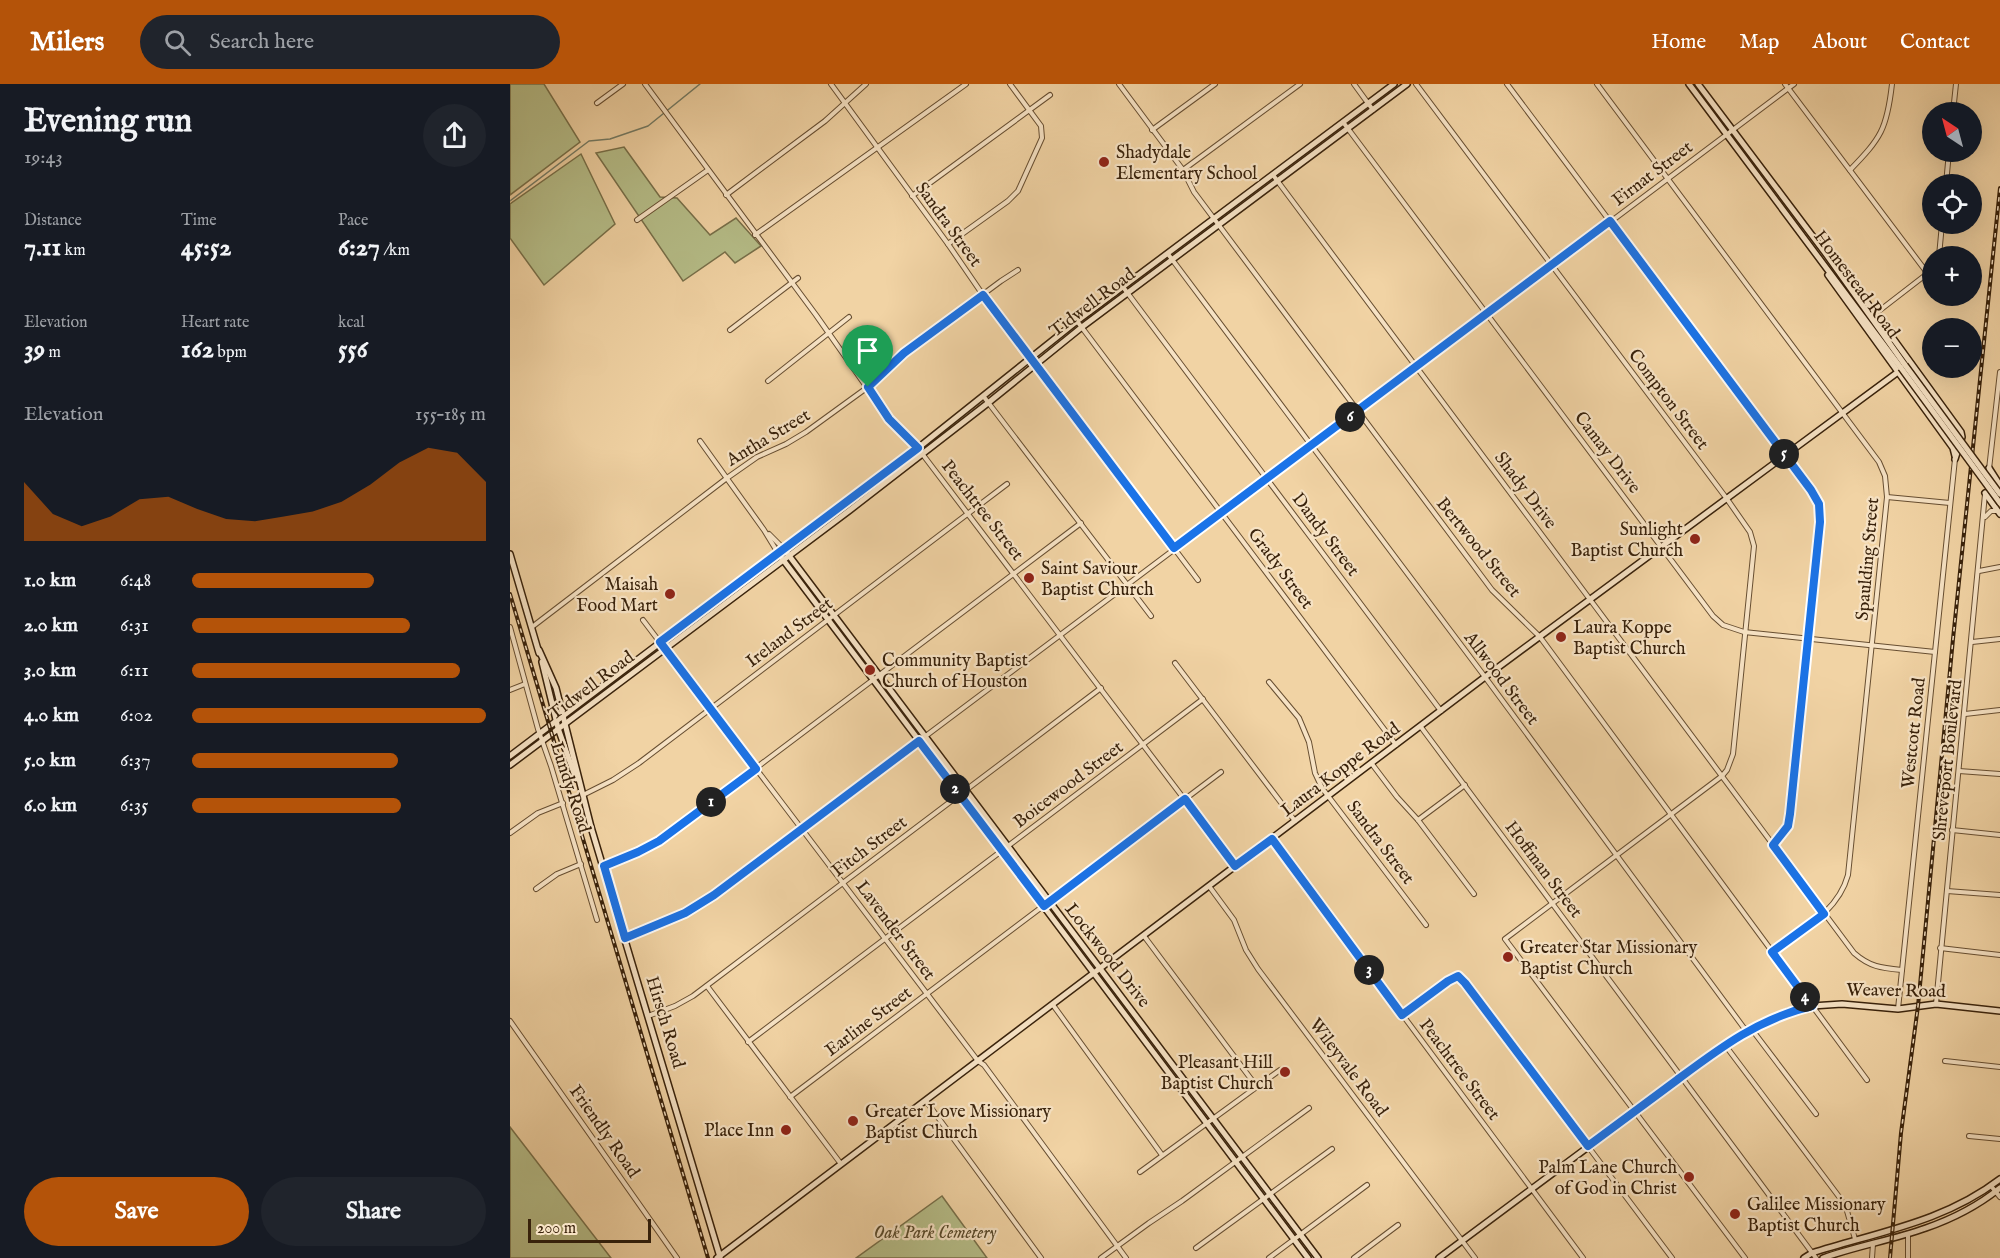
<!DOCTYPE html>
<html lang="en">
<head>
<meta charset="utf-8">
<style>
  :root { --surface:#171b24; --page:#20242c; --text:#f1f3f6; --muted:#9ea1a6; --accent:#b45309 }
  body { margin:0; font-family:"IM FELL English",serif; background:var(--page); color:var(--text); height:100vh; display:flex; flex-direction:column; font-size:22px; white-space:nowrap }
  * { box-sizing:border-box; margin:0 }
  p { font-size:20px; color:var(--muted) }
  .icon { flex:none; width:33px; height:33px; fill:none; stroke:currentColor; stroke-width:2; stroke-linecap:round; stroke-linejoin:round }
  .map { position:relative; flex:1; overflow:hidden }
  .panel { display:flex; flex-direction:column; background:var(--surface); width:510px }
  .panel>* { flex:none }
  .needle { width:39px; rotate:324deg }
  .controls { position:absolute; left:1412px; top:18px; display:grid; gap:12px }
  .controls a { display:grid; place-items:center; width:60px; height:60px; border-radius:50%; background:var(--surface); box-shadow:0 6px 24px #0002; font-size:30px }
  .scale { position:absolute; left:18px; bottom:15px; width:123px; box-sizing:border-box; padding-left:6px; border:3px solid #39220b; border-top:0; font-size:16px; line-height:21px; white-space:nowrap; color:#39220b; -webkit-text-stroke:4px #f6e2c4; paint-order:stroke }
  .pin { position:absolute; display:grid; place-items:center; width:51px; height:51px; color:#fff; margin:-62px -26px; border-radius:50% 50% 50% 0; rotate:-45deg; box-shadow:0 0 6px #0007 }
  .pin .icon { rotate:45deg }
  .km { position:absolute; width:30px; height:30px; margin:-15px; border-radius:50%; background:#222; color:#fff; font-size:16px; line-height:30px; text-align:center }
  .round { display:grid; place-items:center; flex:none; width:63px; height:63px; border-radius:32px; background:var(--page) }
  .head { display:flex; align-items:center; justify-content:space-between; height:102px; padding:0 24px }
  h1 { font-size:33px; font-weight:800; line-height:45px }
  .figures { display:grid; grid-template-columns:repeat(3,1fr); gap:9px; height:102px; padding:6px 24px }
  .figures div { display:grid; align-content:center }
  .figures b { font-size:26px; font-weight:800 }
  .figures small { font-size:16px; font-weight:400 }
  .figures p { font-size:16px }
  .chart { height:168px; padding:12px 24px }
  .chart p { display:flex; justify-content:space-between }
  .chart svg { width:100%; height:108px; margin-top:6px; fill:var(--accent); opacity:.7 }
  .action { display:flex; gap:12px; margin-top:auto; padding:12px 24px }
  .action a { flex:1; height:69px; border-radius:36px; background:var(--accent); color:#fff; font-size:24px; font-weight:800; line-height:69px; text-align:center }
  .action a+a { background:var(--page); color:var(--text) }
  ul { padding:0 24px; list-style:none; font-size:20px }
  li { display:grid; grid-template-columns:96px 72px 1fr; align-items:center; height:45px }
  li i { height:15px; border-radius:8px; background:var(--accent) }
  header { display:flex; align-items:center; gap:36px; box-sizing:border-box; height:84px; padding:0 30px; background:var(--accent); color:#fff }
  header strong { font-size:28px }
  nav { display:flex; gap:33px; margin-inline-start:auto; font-size:21px }
  .search { width:420px; height:54px; background:var(--page); display:flex; align-items:center; gap:15px; box-sizing:border-box; padding:0 21px; border-radius:33px; color:var(--muted); font-size:22px }
  main { display:flex; flex:1; min-height:0 }
  .map>svg:first-child { display:block }
  .green { fill:#b6be89; stroke:#78704a; stroke-width:1.5 }
  .lines { fill:none; stroke-linecap:round; stroke-linejoin:round }
  .stream { stroke:#747c66; stroke-width:1.5 }
  .street-casing { stroke:#674e31; stroke-width:6 }
  .secondary-casing { stroke:#39220b; stroke-width:8 }
  .street { stroke:#f6e2c4; stroke-width:4 }
  .secondary { stroke:#f6e2c4; stroke-width:5 }
  .rail-casing { stroke:#39220b; stroke-width:4 }
  .rail { stroke:#f6e2c4; stroke-width:1.5; stroke-dasharray:4.5; stroke-linecap:butt }
  .secondary-bridge-casing { stroke:#39220b; stroke-width:8; stroke-linecap:butt }
  .secondary-bridge { stroke:#f6e2c4; stroke-width:5 }
  .route-casing { stroke:#fff; stroke-width:12 }
  .route { stroke:#1a73e8; stroke-width:8 }
  .poi-dot { fill:#8f2418; stroke:#f6e2c4; stroke-width:2 }
  .labels { text-anchor:middle; stroke-width:4.5; stroke-linejoin:round; paint-order:stroke }
  .poi-label { font-size:18px; fill:#39220b; stroke:#f6e2c4; text-anchor:start }
  .street-label { font-size:18px; fill:#39220b; stroke:#f6e2c4 }
  .park-label { font-size:18px; font-style:italic; fill:#58492a; stroke:#f6e2c4 }
</style>
</head>
<body>
<header>
<strong>Milers</strong>
<div class="search"><svg class="icon" aria-label="search" viewBox="0 0 24 24"><circle cx="10" cy="10" r="6"/><path d="M15 15l6 6"/></svg>Search here</div>
<nav><a>Home</a><a>Map</a><a>About</a><a>Contact</a></nav>
</header>
<main>
<section class="panel">
<div class="head"><div><h1>Evening run</h1><p>19:43</p></div><a class="round"><svg class="icon" aria-label="share" viewBox="0 0 24 24"><path d="M12 15V3M7 8l5-5 5 5M5 13v7h14v-7"/></svg></a></div>
<div class="figures">
<div><p>Distance</p><b>7.11<small> km</small></b></div>
<div><p>Time</p><b>45:52</b></div>
<div><p>Pace</p><b>6:27<small> /km</small></b></div>
</div>
<div class="figures">
<div><p>Elevation</p><b>39<small> m</small></b></div>
<div><p>Heart rate</p><b>162<small> bpm</small></b></div>
<div><p>kcal</p><b>556</b></div>
</div>
<div class="chart"><p><span>Elevation</span>155–185 m</p>
<svg viewBox="0 0 160 44" preserveAspectRatio="none"><path d="M0 44V20L10 33L20 38L30 34L40 27L50 26L60 31L70 35L80 36L90 34L100 32L110 28L120 21L130 12L140 6L150 8L160 20V44z"/></svg>
</div>
<ul>
<li><b>1.0 km</b>6:48<i style="width:62%"></i></li>
<li><b>2.0 km</b>6:31<i style="width:74%"></i></li>
<li><b>3.0 km</b>6:11<i style="width:91%"></i></li>
<li><b>4.0 km</b>6:02<i style="width:100%"></i></li>
<li><b>5.0 km</b>6:37<i style="width:70%"></i></li>
<li><b>6.0 km</b>6:35<i style="width:71%"></i></li>
</ul>
<div class="action"><a>Save</a><a>Share</a></div>
</section>
<div class="map">
<svg width="1490" height="1174" viewBox="0 0 1490 1174">
  <rect width="100%" height="100%" fill="#f1d3a4"/>
  <filter id="stains"><feTurbulence type="fractalNoise" baseFrequency=".00333" numOctaves="4"/><feColorMatrix values="0 0 0 0 .2 0 0 0 0 .09 0 0 0 0 .02 0 0 0 .5 -.17"/></filter>
  <radialGradient id="worn" r=".72"><stop offset=".6" stop-color="#630" stop-opacity="0"/><stop offset="1" stop-color="#630" stop-opacity=".3"/></radialGradient>
  <g class="green">
    <path d="M0,0H34L70,58L0,111Z"/>
    <path d="M114,63L150,113L167,114L200,151L226,134L251,162L225,179L215,168L173,197L86,69Z"/>
    <path d="M71,70L105,140L34,201L0,154V120Z"/>
    <path d="M0,1043L101,1174H0Z"/>
    <path d="M432,1112L477,1174H346Z"/>
  </g>
  <g class="lines">
    <path class="stream" d="M0,117L79,57L100,55L138,42L190,0"/>
    <defs>
      <g id="street">
        <path d="M135,0L306,231L379,335L404,359L725,782"/>
        <path d="M321,0L438,160L473,211L688,496"/>
        <path d="M609,0L673,86L684,108L982,506L1030,553L1357,996"/>
        <path d="M844,0L863,26"/>
        <path d="M906,0L1217,415L1240,448L1244,462L1223,670L1217,686L1212,692L995,855L1235,1174"/>
        <path d="M997,0L1275,371C1292,394 1308,409 1310,438L1280,730L1278,743L1263,761"/>
        <path d="M1087,0L1369,378L1375,392L1377,413L1338,791C1328,828 1292,846 1262,868"/>
        <path d="M1275,0L1418,190"/>
        <path d="M87,19L113,0"/>
        <path d="M1443,28L1446,0"/>
        <path d="M833,38L1203,532L1213,541L1234,548L1425,568"/>
        <path d="M642,46L705,0"/>
        <path d="M673,86L790,0"/>
        <path d="M1340,86C1371,54 1377,45 1382,0"/>
        <path d="M763,91L1344,869C1360,883 1371,884 1392,886"/>
        <path d="M1436,100L1439,68"/>
        <path d="M216,111L315,37L356,0"/>
        <path d="M402,112L540,11"/>
        <path d="M127,136L198,86"/>
        <path d="M245,151L456,0"/>
        <path d="M438,160L498,117L508,107L532,54L531,42L500,0"/>
        <path d="M658,170L975,593L1234,944L1243,947L1306,1030"/>
        <path d="M1429,172L1432,140"/>
        <path d="M613,203L931,627"/>
        <path d="M1365,230L1422,186"/>
        <path d="M567,237L886,661"/>
        <path d="M220,246L288,194"/>
        <path d="M258,297L339,233"/>
        <path d="M474,313L641,532"/>
        <path d="M190,357L254,446L268,469"/>
        <path d="M1478,394L1490,288"/>
        <path d="M1377,413L1440,419"/>
        <path d="M1475,433L1481,427H1488"/>
        <path d="M259,450L274,465"/>
        <path d="M1469,487L1490,483"/>
        <path d="M133,536L468,977L474,981L616,1174"/>
        <path d="M0,543L28,645L41,682L87,836"/>
        <path d="M22,543L217,394L247,373L276,360L296,348L358,303L394,269L491,197L508,186"/>
        <path d="M1462,558L1490,555"/>
        <path d="M665,579L785,737"/>
        <path d="M759,598L789,634L799,658L805,689L812,704L916,841"/>
        <path d="M0,606L15,600"/>
        <path d="M1455,630L1490,626"/>
        <path d="M911,643L1306,1174"/>
        <path d="M862,680L887,713L908,736L964,810"/>
        <path d="M1449,687L1490,690"/>
        <path d="M73,711L103,696L129,679L497,400"/>
        <path d="M908,736L955,701"/>
        <path d="M1442,746L1490,751"/>
        <path d="M0,749L28,729L53,719"/>
        <path d="M762,755L1073,1174"/>
        <path d="M94,782L128,768L149,757L571,439"/>
        <path d="M699,802L724,836L736,866L748,885L965,1174"/>
        <path d="M26,805L47,790L71,780"/>
        <path d="M1437,807L1490,811"/>
        <path d="M634,852L747,1003"/>
        <path d="M115,854L175,829L204,811L1284,0"/>
        <path d="M1430,864L1490,871"/>
        <path d="M197,902L331,1080"/>
        <path d="M1426,920L1475,410"/>
        <path d="M543,921L652,1071"/>
        <path d="M1388,925L1445,375"/>
        <path d="M893,931L938,897L948,892L955,899L1162,1174"/>
        <path d="M138,932L165,922L183,912L591,604"/>
        <path d="M0,937L167,1174"/>
        <path d="M238,958L693,615"/>
        <path d="M1215,961L1330,1114L1337,1127L1345,1155"/>
        <path d="M1435,977L1490,983"/>
        <path d="M280,1013L711,688"/>
        <path d="M416,1017L531,1174"/>
        <path d="M1459,1052L1490,1055"/>
        <path d="M630,1088L770,986"/>
        <path d="M1481,1102L1490,1113"/>
        <path d="M1398,1150V1174"/>
        <path d="M686,1164L822,1065"/>
        <path d="M591,1174L639,1139L672,1117L799,1024"/>
        <path d="M759,1174L857,1101"/>
        <path d="M844,1174L888,1141"/>
        <path d="M1362,1174L1363,1160"/>
      </g>
      <g id="secondary">
        <path d="M1179,0L1391,284"/>
        <path d="M1188,0L1316,170L1395,281"/>
        <path d="M1329,185L1345,202L1451,348L1452,353L1445,375"/>
        <path d="M1318,191L1443,364L1445,372"/>
        <path d="M1479,384L1490,401"/>
        <path d="M1475,409L1490,430"/>
        <path d="M277,469L808,1174"/>
        <path d="M0,470L29,569"/>
        <path d="M271,473L798,1174"/>
        <path d="M29,566L46,604L81,743L210,1173"/>
        <path d="M32,578L48,644L66,695"/>
        <path d="M0,672L408,364L567,237L884,0"/>
        <path d="M0,681L340,426L478,319L572,243L897,0"/>
        <path d="M207,1174L975,593L1388,288"/>
        <path d="M929,1174L1215,961L1239,946L1277,928L1302,922L1332,920L1388,925L1426,920L1490,927"/>
        <path d="M1294,1174L1302,1169C1368,1148 1434,1138 1490,1095"/>
        <path d="M1313,1174C1347,1162 1382,1156 1416,1144C1442,1135 1469,1121 1490,1104"/>
      </g>
    </defs>
    <use href="#street" class="street-casing"/>
    <use href="#secondary" class="secondary-casing"/>
    <use href="#street" class="street"/>
    <use href="#secondary" class="secondary"/>
    <defs>
      <g id="rail">
        <path d="M0,510L198,1174"/>
        <path d="M1380,1174L1391,1049L1408,922L1443,555L1490,104"/>
      </g>
    </defs>
    <use href="#rail" class="rail-casing"/>
    <use href="#rail" class="rail"/>
    <defs>
      <g id="secondary-bridge">
        <path d="M1395,281L1490,410"/>
        <path d="M1391,284L1490,419"/>
      </g>
    </defs>
    <use href="#secondary-bridge" class="secondary-bridge-casing"/>
    <use href="#secondary-bridge" class="secondary-bridge"/>
  </g>
  <g class="lines">
    <defs>
      <path id="route" d="M1100,137L1301,406L1309,420L1310,438L1280,730L1278,742L1263,761L1314,830L1262,868L1302,922C1248,935 1210,964 1167,996C1137,1018 1108,1040 1078,1062L955,899L948,892L938,897L892,931L762,755L725,782L675,715L534,822L409,657L204,811L175,829L115,854L94,782L128,768L149,757L246,685L150,558L408,364L379,335L358,303L394,269L473,211L664,464Z"/>
    </defs>
    <use href="#route" class="route-casing"/>
    <use href="#route" class="route"/>
  </g>
  <g class="poi-dot">
    <circle cx="594" cy="78" r="6"/>
    <circle cx="1185" cy="455" r="6"/>
    <circle cx="519" cy="494" r="6"/>
    <circle cx="160" cy="510" r="6"/>
    <circle cx="1051" cy="553" r="6"/>
    <circle cx="360" cy="586" r="6"/>
    <circle cx="998" cy="873" r="6"/>
    <circle cx="775" cy="988" r="6"/>
    <circle cx="343" cy="1037" r="6"/>
    <circle cx="276" cy="1046" r="6"/>
    <circle cx="1179" cy="1093" r="6"/>
    <circle cx="1225" cy="1130" r="6"/>
  </g>
  <g class="labels">
    <g class="poi-label">
      <text x="606" y="74">Shadydale<tspan x="606" dy="21">Elementary School</tspan></text>
      <text x="1173" y="451" text-anchor="end">Sunlight<tspan x="1173" dy="21">Baptist Church</tspan></text>
      <text x="531" y="490">Saint Saviour<tspan x="531" dy="21">Baptist Church</tspan></text>
      <text x="148" y="506" text-anchor="end">Maisah<tspan x="148" dy="21">Food Mart</tspan></text>
      <text x="1063" y="549">Laura Koppe<tspan x="1063" dy="21">Baptist Church</tspan></text>
      <text x="372" y="582">Community Baptist<tspan x="372" dy="21">Church of Houston</tspan></text>
      <text x="1010" y="869">Greater Star Missionary<tspan x="1010" dy="21">Baptist Church</tspan></text>
      <text x="763" y="984" text-anchor="end">Pleasant Hill<tspan x="763" dy="21">Baptist Church</tspan></text>
      <text x="355" y="1033">Greater Love Missionary<tspan x="355" dy="21">Baptist Church</tspan></text>
      <text x="264" y="1052" text-anchor="end">Place Inn</text>
      <text x="1167" y="1089" text-anchor="end">Palm Lane Church<tspan x="1167" dy="21">of God in Christ</tspan></text>
      <text x="1237" y="1126">Galilee Missionary<tspan x="1237" dy="21">Baptist Church</tspan></text>
    </g>
    <g class="street-label">
      <text transform="translate(1142 89) rotate(-37)" y="6">Firnat Street</text>
      <text transform="translate(439 140) rotate(54)" y="6">Sandra Street</text>
      <text transform="translate(1347 200) rotate(53)" y="6">Homestead Road</text>
      <text transform="translate(582 218) rotate(-37)" y="6">Tidwell Road</text>
      <text transform="translate(1159 315) rotate(53)" y="6">Compton Street</text>
      <text transform="translate(258 353) rotate(-31)" y="6">Antha Street</text>
      <text transform="translate(1098 368) rotate(53)" y="6">Camay Drive</text>
      <text transform="translate(1016 406) rotate(53)" y="6">Shady Drive</text>
      <text transform="translate(473 426) rotate(52)" y="6">Peachtree Street</text>
      <text transform="translate(816 450) rotate(53)" y="6">Dandy Street</text>
      <text transform="translate(969 463) rotate(51)" y="6">Bertwood Street</text>
      <text transform="translate(1357 475) rotate(-85)" y="6">Spaulding Street</text>
      <text transform="translate(771 484) rotate(53)" y="6">Grady Street</text>
      <text transform="translate(279 548) rotate(-37)" y="6">Ireland Street</text>
      <text transform="translate(992 594) rotate(53)" y="6">Allwood Street</text>
      <text transform="translate(81 601) rotate(-37)" y="6">Tidwell Road</text>
      <text transform="translate(1403 649) rotate(-84)" y="6">Westcott Road</text>
      <text transform="translate(1437 676) rotate(-84)" y="6">Shreveport Boulevard</text>
      <text transform="translate(830 685) rotate(-37)" y="6">Laura Koppe Road</text>
      <text transform="translate(558 700) rotate(-37)" y="6">Boicewood Street</text>
      <text transform="translate(61 703) rotate(72)" y="6">Lundy Road</text>
      <text transform="translate(871 758) rotate(53)" y="6">Sandra Street</text>
      <text transform="translate(359 762) rotate(-37)" y="6">Fitch Street</text>
      <text transform="translate(1034 785) rotate(53)" y="6">Hoffman Street</text>
      <text transform="translate(386 846) rotate(53)" y="6">Lavender Street</text>
      <text transform="translate(598 871) rotate(52)" y="6">Lockwood Drive</text>
      <text transform="translate(1386 906) rotate(1)" y="6">Weaver Road</text>
      <text transform="translate(358 937) rotate(-37)" y="6">Earline Street</text>
      <text transform="translate(156 938) rotate(73)" y="6">Hirsch Road</text>
      <text transform="translate(839 983) rotate(53)" y="6">Wileyvale Road</text>
      <text transform="translate(950 985) rotate(53)" y="6">Peachtree Street</text>
      <text transform="translate(95 1047) rotate(55)" y="6">Friendly Road</text>
    </g>
    <g class="park-label">
      <text x="425" y="1154">Oak Park Cemetery</text>
    </g>
  </g>
  <rect width="100%" height="100%" filter="url(#stains)"/>
  <rect width="100%" height="100%" fill="url(#worn)"/>
</svg>
<div class="controls">
<a><svg class="needle" viewBox="-14 -14 28 28"><path d="M0-13l5 13h-10z" fill="#e53935"/><path d="M0 13l5-13h-10z" fill="#9ea1a6"/></svg></a>
<a><svg class="icon" aria-label="locate" viewBox="0 0 24 24"><circle cx="12" cy="12" r="6"/><path d="M12 2v4M12 18v4M2 12h4M18 12h4"/></svg></a>
<a>+</a>
<a>−</a>
</div>
<div class="scale">200 m</div>
<div class="pin" style="left:358px;top:303px;background:#1e9e55"><svg class="icon" aria-label="arrive" viewBox="0 0 24 24"><path d="M6 21V4h12l-3 4 3 4H6"/></svg></div>
<b class="km" style="left:201px;top:718px">1</b>
<b class="km" style="left:445px;top:705px">2</b>
<b class="km" style="left:859px;top:886px">3</b>
<b class="km" style="left:1295px;top:913px">4</b>
<b class="km" style="left:1274px;top:370px">5</b>
<b class="km" style="left:840px;top:333px">6</b>
</div>
</main>
</body>
</html>
